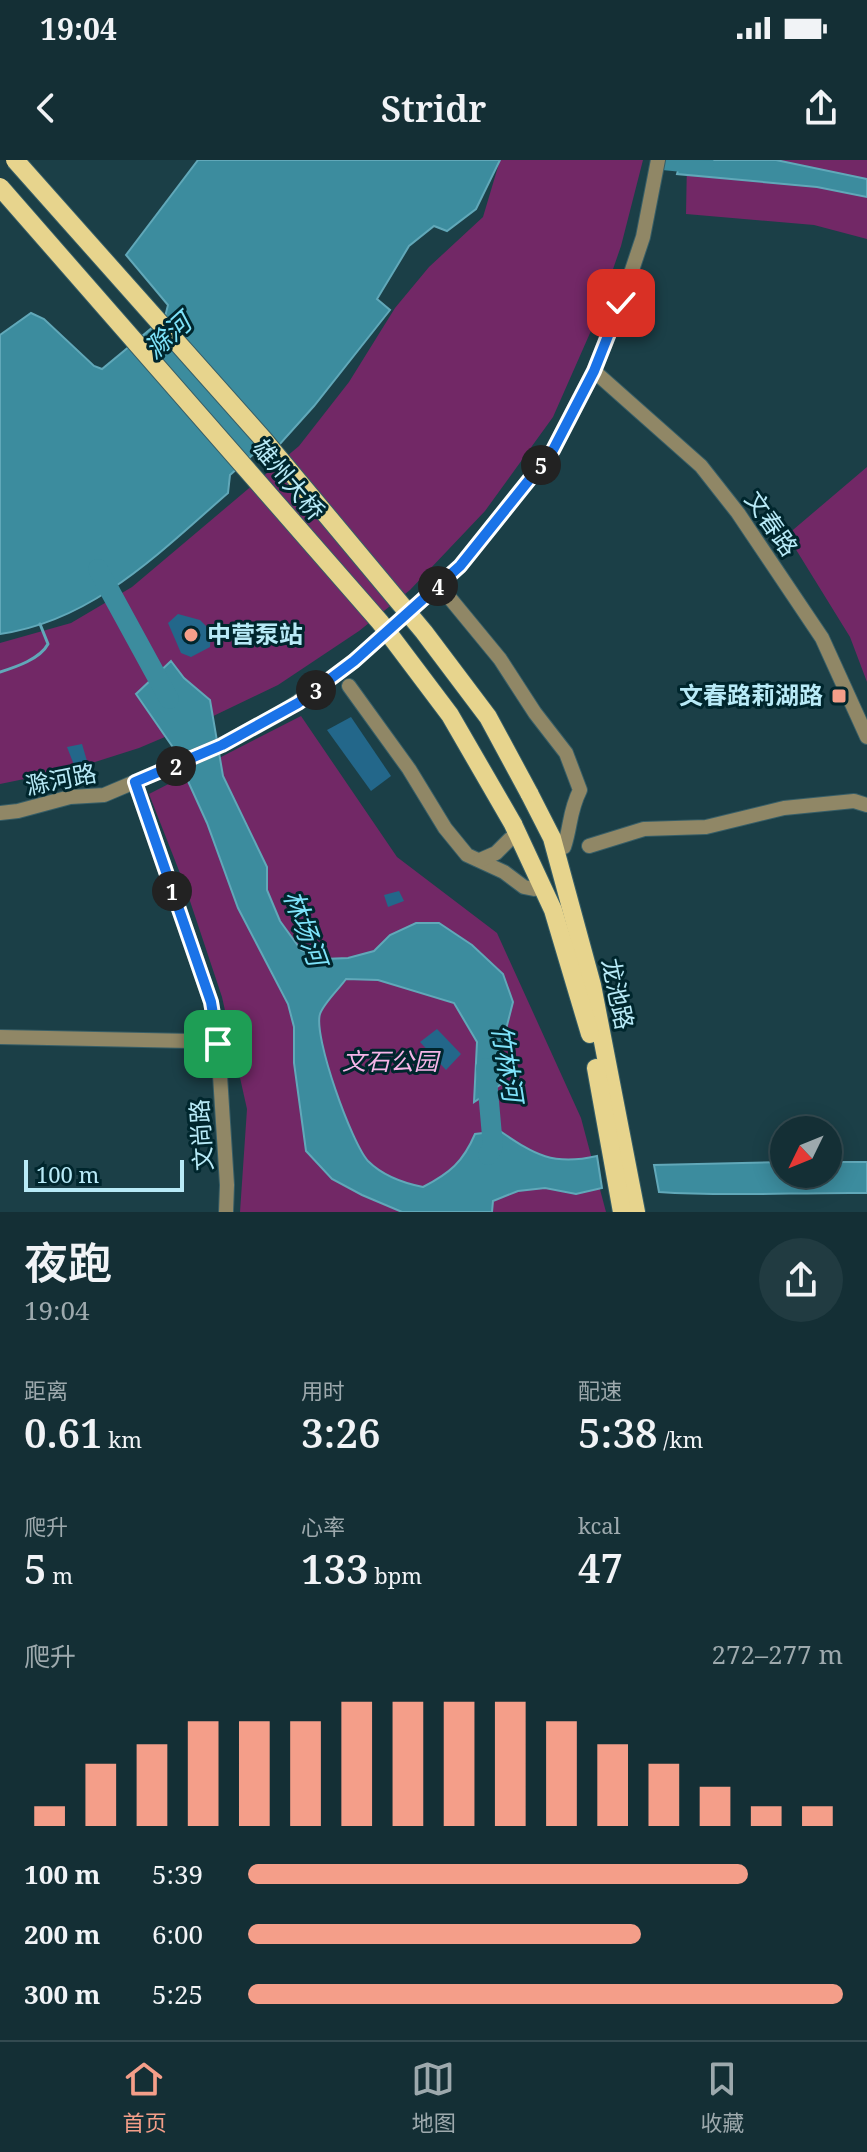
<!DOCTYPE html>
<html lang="zh">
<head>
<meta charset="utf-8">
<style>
  :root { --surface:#142f35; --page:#213b41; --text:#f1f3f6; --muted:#9da9ad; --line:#334a50; --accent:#f49e89 }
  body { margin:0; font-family:"Noto Serif","Noto Sans SC",serif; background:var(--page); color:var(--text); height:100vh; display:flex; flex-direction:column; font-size:30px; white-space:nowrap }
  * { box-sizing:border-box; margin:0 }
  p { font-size:26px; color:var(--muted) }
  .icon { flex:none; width:44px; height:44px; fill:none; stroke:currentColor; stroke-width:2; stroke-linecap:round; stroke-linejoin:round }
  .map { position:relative; height:1052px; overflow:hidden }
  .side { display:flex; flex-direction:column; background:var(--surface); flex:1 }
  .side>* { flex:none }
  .needle { width:52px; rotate:227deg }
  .tools { position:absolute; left:770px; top:956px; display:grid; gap:16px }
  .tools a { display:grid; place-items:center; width:72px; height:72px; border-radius:50%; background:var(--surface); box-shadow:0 4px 20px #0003,0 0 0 2px var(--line); font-size:40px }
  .scale { position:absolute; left:24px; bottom:20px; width:160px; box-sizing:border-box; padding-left:8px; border:4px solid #b8eaf7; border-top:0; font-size:22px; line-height:28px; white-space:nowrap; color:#b8eaf7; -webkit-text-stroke:6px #00262d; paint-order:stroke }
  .pin { position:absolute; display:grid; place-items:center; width:68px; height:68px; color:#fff; margin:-34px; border-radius:16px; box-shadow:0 4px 12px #0006 }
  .km { position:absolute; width:40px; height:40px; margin:-20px; border-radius:50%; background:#222; color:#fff; font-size:22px; line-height:40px; text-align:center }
  .round { display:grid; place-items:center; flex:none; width:84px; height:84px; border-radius:42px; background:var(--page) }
  .overview { display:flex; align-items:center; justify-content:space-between; height:136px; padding:0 24px }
  h1 { font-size:44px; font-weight:600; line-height:60px }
  .figures { display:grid; grid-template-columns:repeat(3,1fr); gap:12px; height:136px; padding:8px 24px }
  .figures div { display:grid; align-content:center }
  .figures b { font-size:40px; font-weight:600 }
  .figures small { font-size:22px; font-weight:400 }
  .figures p { font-size:22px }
  .chart { height:224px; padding:16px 24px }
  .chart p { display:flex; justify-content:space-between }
  .chart svg { width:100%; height:144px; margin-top:8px; stroke:var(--accent); stroke-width:6 }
  ul { padding:0 24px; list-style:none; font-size:26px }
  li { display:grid; grid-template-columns:128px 96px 1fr; align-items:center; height:60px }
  li i { height:20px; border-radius:10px; background:var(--accent) }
  .status { display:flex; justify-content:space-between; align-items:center; height:56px; padding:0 40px; background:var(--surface); direction:ltr }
  .status svg { height:22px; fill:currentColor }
  header { display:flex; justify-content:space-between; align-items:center; height:104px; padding:0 24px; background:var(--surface); font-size:36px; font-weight:600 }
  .tab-bar { display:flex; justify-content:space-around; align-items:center; height:112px; border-top:2px solid var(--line); background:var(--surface); font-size:22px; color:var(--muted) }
  .tab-bar a { display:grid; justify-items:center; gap:4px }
  .tab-bar .on { color:var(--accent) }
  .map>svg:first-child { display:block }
  .green { fill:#722866 }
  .water { fill:#3c8c9e; stroke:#61a8b9; stroke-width:2 }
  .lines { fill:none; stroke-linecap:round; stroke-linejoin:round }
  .stream { stroke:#61a8b9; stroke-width:3 }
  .river { stroke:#3c8c9e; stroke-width:20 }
  .building { fill:#23678a }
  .minor-casing { stroke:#375e67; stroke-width:16 }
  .major-casing { stroke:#375e67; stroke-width:20 }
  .minor { stroke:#908766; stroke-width:14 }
  .major { stroke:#e7d48d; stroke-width:18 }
  .major-bridge-casing { stroke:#375e67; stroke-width:20; stroke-linecap:butt }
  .major-bridge { stroke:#e7d48d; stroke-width:18 }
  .route-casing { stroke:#fff; stroke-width:16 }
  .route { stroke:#1a73e8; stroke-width:10 }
  .poi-dot { fill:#f49e89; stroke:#00262d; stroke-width:3 }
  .labels { text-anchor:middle; stroke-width:6; stroke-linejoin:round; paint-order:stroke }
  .street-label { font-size:24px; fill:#b8eaf7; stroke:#00262d }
  .poi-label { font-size:24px; font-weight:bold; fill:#b8eaf7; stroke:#00262d; text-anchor:start }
  .park-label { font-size:24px; font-style:italic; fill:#f6b5e8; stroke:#00262d }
  .water-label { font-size:26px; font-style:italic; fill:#7ee3fa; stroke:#00262d }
</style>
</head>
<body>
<div class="status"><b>19:04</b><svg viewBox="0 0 49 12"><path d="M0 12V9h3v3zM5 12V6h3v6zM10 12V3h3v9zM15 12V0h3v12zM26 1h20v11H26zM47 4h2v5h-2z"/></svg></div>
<header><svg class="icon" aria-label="back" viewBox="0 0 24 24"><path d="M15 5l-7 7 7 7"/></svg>Stridr<svg class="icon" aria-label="share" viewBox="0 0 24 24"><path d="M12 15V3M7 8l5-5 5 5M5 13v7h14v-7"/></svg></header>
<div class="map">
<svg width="867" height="1052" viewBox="0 0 867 1052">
  <rect width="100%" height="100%" fill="#1b3f47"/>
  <g class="green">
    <path d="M500,0H643L621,86L594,164L553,257L485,351L410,430L359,471L278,525L205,560L139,588L73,609L0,624V483L71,463L132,427L299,286L349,222L395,148L429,107L483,57Z"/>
    <path d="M687,0H867V79L814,65L686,54Z"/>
    <path d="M867,307V522L850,477L787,375Z"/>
    <path d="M301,556L397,697L497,773L581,958L606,1052H240L247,949L222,837L185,726L149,634Z"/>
  </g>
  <g class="water">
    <path d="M198,0H500L476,49L447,71L434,66L409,86L377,139L390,150L314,246L271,294L257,291L230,315L228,333C160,392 93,461 0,474V175L31,153L44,159L94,206L102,209L165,157L168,145L126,95Z"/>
    <path d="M681,0H776L867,19V37L817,27L677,14Z"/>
    <path d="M171,501L184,518L210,540L223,616L267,707V730L280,761L301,790L323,799L348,798L374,791L390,775L416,763H439L472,785L503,814L513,842L501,889L500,925L474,942L477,882L454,843L378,820L346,819C339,829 324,843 320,854C313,876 352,984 368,1001C383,1016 403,1023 423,1027C450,1013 463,1002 475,974L500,971C535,995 553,1006 597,996L602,1028L576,1034L545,1028L518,1031L493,1041L492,1052H402L362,1035L332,1019L306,991L294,903V867L288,844L238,748L207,663L172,586L136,534Z"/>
    <path d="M784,1002V1014H828V1002H867V1033C798,1032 729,1037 659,1032L654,1005Z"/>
  </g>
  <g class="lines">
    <path class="stream" d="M0,512C16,507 40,499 48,484L40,464"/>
    <g class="river">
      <path d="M663,0L704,4"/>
      <path d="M98,409L169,539"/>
      <path d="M486,908L493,987L488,995"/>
    </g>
  </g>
  <g class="building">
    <path d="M178,454L200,460L211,471L210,487L191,497L181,493L168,463Z"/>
    <path d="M351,557L391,616L371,631L327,570Z"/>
    <path d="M82,584L87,601L74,605L67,587Z"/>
    <path d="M399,731L404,741L388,747L384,735Z"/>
    <path d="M437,869L461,894L446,910L420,882Z"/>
  </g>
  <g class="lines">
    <defs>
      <g id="minor">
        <path d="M594,211L701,306L738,353L822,478L867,577"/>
        <path d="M444,431L500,499L535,553L566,593L580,630C569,652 571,666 564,687"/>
        <path d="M349,526L409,609L445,668L467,695L504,712L524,727L534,729"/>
        <path d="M135,622L211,842L218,884L227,1025L226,1052"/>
        <path d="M0,653L18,651L70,637L104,635L222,585L281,553L325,523L354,501L460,406L553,290L594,211L621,143L643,77L658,0"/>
        <path d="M589,686L644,669L706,667L784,648L854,641L867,645"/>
        <path d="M480,700L496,693L510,679"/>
        <path d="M0,877L191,881L218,884"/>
      </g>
      <g id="major">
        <path d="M529,633L552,678L592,825L636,1052"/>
        <path d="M513,664L553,750L590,874"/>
        <path d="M596,908L622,1052"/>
      </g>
    </defs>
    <use href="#minor" class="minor-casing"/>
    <use href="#major" class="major-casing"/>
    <use href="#minor" class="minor"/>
    <use href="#major" class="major"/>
    <defs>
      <g id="major-bridge">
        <path d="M15,0L263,279L424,472L488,557L529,633"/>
        <path d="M0,27L380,462L450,555L513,664"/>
      </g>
    </defs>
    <use href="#major-bridge" class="major-bridge-casing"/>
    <use href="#major-bridge" class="major-bridge"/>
  </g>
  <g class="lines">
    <defs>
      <path id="route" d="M218,884L211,842L135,622L222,585L298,543L354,501L460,406L553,290L594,211L621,143"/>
    </defs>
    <use href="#route" class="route-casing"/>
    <use href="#route" class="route"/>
  </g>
  <g class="poi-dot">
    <circle cx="191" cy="475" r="8"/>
    <rect x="831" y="528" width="16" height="16" rx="4"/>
  </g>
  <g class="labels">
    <g class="street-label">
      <text transform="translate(288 320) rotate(50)" y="8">雄州大桥</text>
      <text transform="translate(771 364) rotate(55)" y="8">文春路</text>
      <text transform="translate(61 620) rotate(-11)" y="8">滁河路</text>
      <text transform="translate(617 834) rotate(78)" y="8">龙池路</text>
      <text transform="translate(202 975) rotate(-94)" y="8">文尚路</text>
    </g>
    <g class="poi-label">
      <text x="207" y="483">中营泵站</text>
      <text x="823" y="544" text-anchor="end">文春路莉湖路</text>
    </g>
    <g class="park-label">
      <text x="390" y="910">文石公园</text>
    </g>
    <g class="water-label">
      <text transform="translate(168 176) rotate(-42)" y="9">滁河</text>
      <text transform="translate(305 768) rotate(70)" y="9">林场河</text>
      <text transform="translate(507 903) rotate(81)" y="9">竹林河</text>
    </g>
  </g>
</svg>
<div class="tools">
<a><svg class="needle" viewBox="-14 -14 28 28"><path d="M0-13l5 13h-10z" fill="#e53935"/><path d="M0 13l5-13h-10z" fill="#9da9ad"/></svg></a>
</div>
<div class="scale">100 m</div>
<div class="pin" style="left:218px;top:884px;background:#1e9e55"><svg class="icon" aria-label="arrive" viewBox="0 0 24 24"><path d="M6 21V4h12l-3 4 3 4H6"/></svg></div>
<div class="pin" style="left:621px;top:143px;background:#d93025"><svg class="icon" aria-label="check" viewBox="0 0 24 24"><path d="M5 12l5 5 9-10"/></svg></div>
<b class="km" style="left:172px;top:731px">1</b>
<b class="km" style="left:176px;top:606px">2</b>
<b class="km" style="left:316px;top:530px">3</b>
<b class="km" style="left:438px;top:426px">4</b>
<b class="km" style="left:541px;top:305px">5</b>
</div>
<section class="side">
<div class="overview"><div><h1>夜跑</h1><p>19:04</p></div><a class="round"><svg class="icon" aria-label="share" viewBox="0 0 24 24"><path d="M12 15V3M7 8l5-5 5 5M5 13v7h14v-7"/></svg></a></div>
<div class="figures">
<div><p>距离</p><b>0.61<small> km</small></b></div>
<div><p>用时</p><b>3:26</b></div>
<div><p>配速</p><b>5:38<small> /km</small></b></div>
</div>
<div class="figures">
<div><p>爬升</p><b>5<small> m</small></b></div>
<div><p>心率</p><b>133<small> bpm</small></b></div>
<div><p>kcal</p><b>47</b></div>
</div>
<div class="chart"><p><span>爬升</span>272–277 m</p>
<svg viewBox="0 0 160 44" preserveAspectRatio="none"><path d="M5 44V38M15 44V25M25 44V19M35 44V12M45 44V12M55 44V12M65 44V6M75 44V6M85 44V6M95 44V6M105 44V12M115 44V19M125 44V25M135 44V32M145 44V38M155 44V38"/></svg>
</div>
<ul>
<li><b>100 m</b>5:39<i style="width:84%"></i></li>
<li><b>200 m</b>6:00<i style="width:66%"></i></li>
<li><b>300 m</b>5:25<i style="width:100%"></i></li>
</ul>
</section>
<nav class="tab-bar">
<a class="on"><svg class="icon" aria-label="home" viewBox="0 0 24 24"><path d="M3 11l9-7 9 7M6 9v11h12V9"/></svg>首页</a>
<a><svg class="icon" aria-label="map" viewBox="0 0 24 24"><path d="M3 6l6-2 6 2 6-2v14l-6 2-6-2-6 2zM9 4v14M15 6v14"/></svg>地图</a>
<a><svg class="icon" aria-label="saved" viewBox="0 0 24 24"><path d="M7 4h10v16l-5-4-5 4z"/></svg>收藏</a>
</nav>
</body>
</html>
